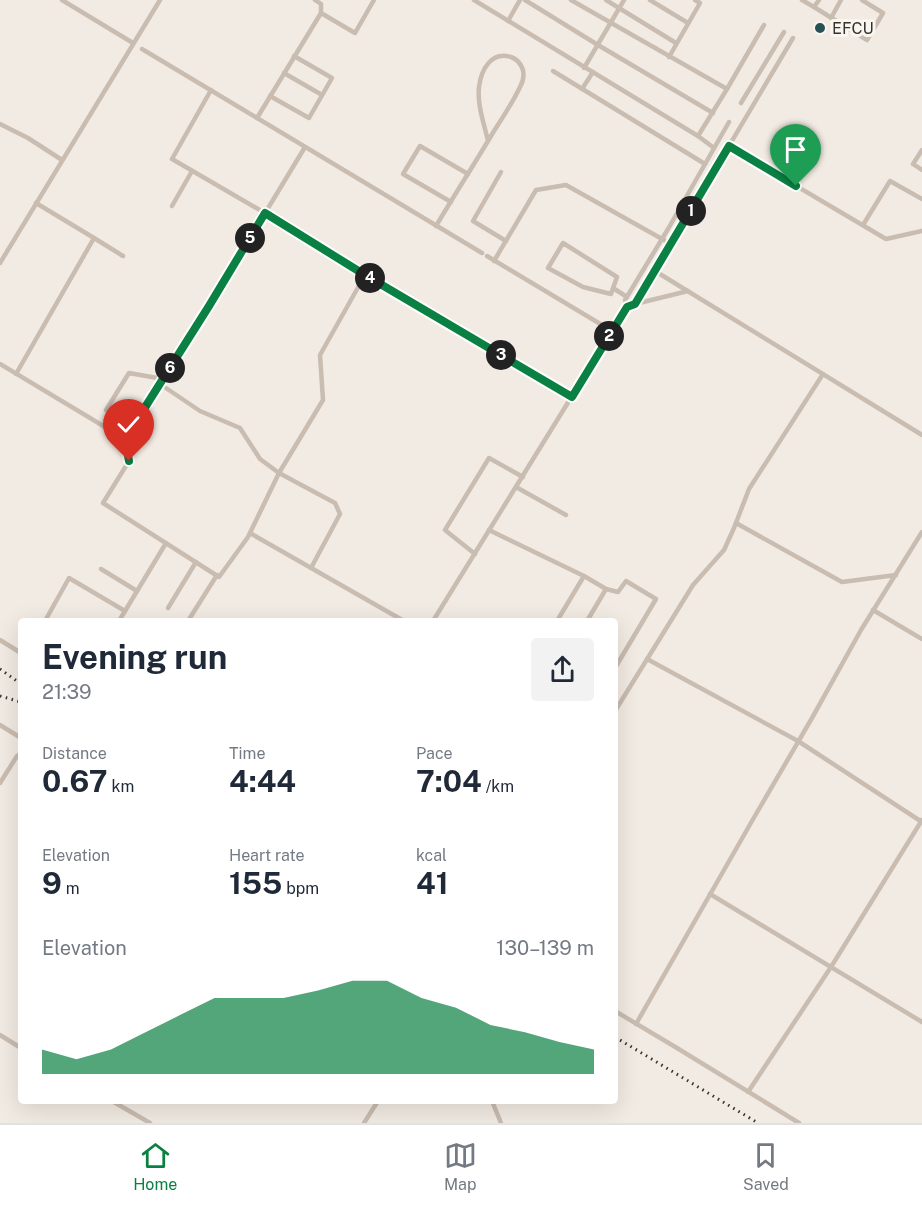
<!DOCTYPE html>
<html lang="en">
<head>
<meta charset="utf-8">
<style>
  :root { --surface:#fff; --page:#f2f2f3; --text:#1f2937; --muted:#747a83; --line:#e0e1e3; --accent:#0b8043 }
  body { margin:0; font-family:"Public Sans",sans-serif; background:var(--page); color:var(--text); height:100vh; display:flex; flex-direction:column; font-size:22px; white-space:nowrap }
  * { box-sizing:border-box; margin:0 }
  p { font-size:20px; color:var(--muted) }
  .icon { flex:none; width:33px; height:33px; fill:none; stroke:currentColor; stroke-width:2; stroke-linecap:round; stroke-linejoin:round }
  .map { position:relative; flex:1; overflow:hidden }
  .sheet { position:absolute; left:18px; top:618px; width:600px; height:486px; display:flex; flex-direction:column; background:var(--surface); border-radius:6px; box-shadow:0 6px 24px #0002 }
  .sheet>* { flex:none }
  .pin { position:absolute; display:grid; place-items:center; width:51px; height:51px; color:#fff; margin:-62px -26px; border-radius:50% 50% 50% 0; rotate:-45deg; box-shadow:0 0 6px #0007 }
  .pin .icon { rotate:45deg }
  .km { position:absolute; width:30px; height:30px; margin:-15px; border-radius:50%; background:#222; color:#fff; font-size:16px; line-height:30px; text-align:center }
  .round { display:grid; place-items:center; flex:none; width:63px; height:63px; border-radius:6px; background:var(--page) }
  .headline { display:flex; align-items:center; justify-content:space-between; height:102px; padding:0 24px }
  h1 { font-size:33px; font-weight:700; line-height:45px }
  .figures { display:grid; grid-template-columns:repeat(3,1fr); gap:9px; height:102px; padding:6px 24px }
  .figures div { display:grid; align-content:center }
  .figures b { font-size:30px; font-weight:700 }
  .figures small { font-size:16px; font-weight:400 }
  .figures p { font-size:16px }
  .chart { height:168px; padding:12px 24px }
  .chart p { display:flex; justify-content:space-between }
  .chart svg { width:100%; height:108px; margin-top:6px; fill:var(--accent); opacity:.7 }
  .tabs { display:flex; justify-content:space-around; align-items:center; height:84px; border-top:2px solid var(--line); background:var(--surface); font-size:16px; color:var(--muted) }
  .tabs a { display:grid; justify-items:center; gap:3px }
  .tabs .on { color:var(--accent) }
  .map>svg:first-child { display:block }
  .lines { fill:none; stroke-linecap:round; stroke-linejoin:round }
  .lane { stroke:#c9bcb0; stroke-width:4.5 }
  .rail { stroke:#39312d; stroke-width:3; stroke-dasharray:1.5 4.5; stroke-linecap:butt }
  .route-casing { stroke:#fff; stroke-width:12 }
  .route { stroke:#0b8043; stroke-width:8 }
  .poi-dot { fill:#265256; stroke:#f9f5ef; stroke-width:2 }
  .labels { text-anchor:middle; stroke-width:6; stroke-linejoin:round; paint-order:stroke }
  .poi-label { font-size:16px; fill:#39312d; stroke:#f9f5ef; text-anchor:start }
</style>
</head>
<body>
<div class="map">
<svg width="922" height="1123" viewBox="0 0 922 1123">
  <rect width="100%" height="100%" fill="#f2ebe3"/>
  <g class="lines">
    <g class="lane">
      <path d="M62,0L133,43"/>
      <path d="M474,0L698,136L714,148"/>
      <path d="M525,0L598,45L713,113"/>
      <path d="M571,0L727,89"/>
      <path d="M606,0L676,43"/>
      <path d="M650,0L688,23"/>
      <path d="M802,0L814,7L819,0"/>
      <path d="M814,7L867,40L883,13L862,0"/>
      <path d="M321,13L355,33L374,0"/>
      <path d="M831,18L841,0"/>
      <path d="M508,21L520,0"/>
      <path d="M142,49L482,253"/>
      <path d="M669,57L700,3L695,0"/>
      <path d="M584,68L624,0"/>
      <path d="M553,71L705,164"/>
      <path d="M284,73L322,95"/>
      <path d="M582,89L593,72"/>
      <path d="M211,90L172,159L265,213L365,275L320,355L323,400L279,473L248,537L219,577L103,503L129,461L125,439C186,343 246,245 305,147"/>
      <path d="M270,96L309,118L332,78L294,56"/>
      <path d="M741,103L784,32"/>
      <path d="M257,118L321,13V4L315,0"/>
      <path d="M0,124L28,138L62,160"/>
      <path d="M698,136L727,89L764,25"/>
      <path d="M729,146L886,239L922,231"/>
      <path d="M922,150L913,164L922,170"/>
      <path d="M501,172L473,221L506,241"/>
      <path d="M451,202L403,174L420,146L468,174"/>
      <path d="M172,206L192,171"/>
      <path d="M863,225L890,181L922,199"/>
      <path d="M436,226C455,194 475,163 494,131C503,117 513,102 520,87C523,82 524,75 523,70C521,64 517,59 511,57C491,51 481,70 479,87C477,105 484,123 488,141"/>
      <path d="M94,238L123,256"/>
      <path d="M563,243L617,277L611,294L583,287L548,268Z"/>
      <path d="M487,256L612,331"/>
      <path d="M494,261L536,190L566,185L671,244"/>
      <path d="M0,263L160,0"/>
      <path d="M655,271L922,435"/>
      <path d="M365,275L572,397"/>
      <path d="M613,288L627,297"/>
      <path d="M635,304L688,291"/>
      <path d="M627,307L635,304L793,38"/>
      <path d="M0,364L125,439"/>
      <path d="M16,374L94,238L36,203"/>
      <path d="M160,384L200,411L240,428L260,459L279,473L335,503L340,514L311,568"/>
      <path d="M106,410L129,373L163,379"/>
      <path d="M516,487L566,515"/>
      <path d="M736,523L842,582L896,575"/>
      <path d="M489,530L584,576L557,621"/>
      <path d="M250,533L404,621"/>
      <path d="M475,554L445,530L489,458L523,477"/>
      <path d="M101,569L137,591"/>
      <path d="M584,576L606,589L587,621"/>
      <path d="M606,589L618,592L626,581L656,599L615,668"/>
      <path d="M168,608L196,562"/>
      <path d="M873,610L922,639"/>
      <path d="M45,621L69,578L125,611"/>
      <path d="M119,621L166,543"/>
      <path d="M188,621L217,575"/>
      <path d="M433,621L627,307L625,300L668,229L729,122"/>
      <path d="M0,640L21,653"/>
      <path d="M647,659L798,741L922,822"/>
      <path d="M615,711L693,585L724,550L734,528L749,489L823,374"/>
      <path d="M0,725L21,738"/>
      <path d="M0,783L17,756L21,753"/>
      <path d="M710,894L922,1022"/>
      <path d="M615,1011L677,1048L799,1123"/>
      <path d="M636,1024L752,821L812,718L861,630L922,532"/>
      <path d="M0,1035L21,1048"/>
      <path d="M748,1092L831,967L922,820"/>
      <path d="M112,1101L150,1123"/>
      <path d="M492,1101L501,1123"/>
      <path d="M364,1123L378,1101"/>
    </g>
    <g class="rail">
      <path d="M0,669L21,684"/>
      <path d="M0,696L21,702"/>
      <path d="M615,1037L758,1123"/>
    </g>
  </g>
  <g class="lines">
    <defs>
      <path id="route" d="M129,461L125,439L209,306L265,213L365,275L572,397L627,307L635,304L729,146L796,186"/>
    </defs>
    <use href="#route" class="route-casing"/>
    <use href="#route" class="route"/>
  </g>
  <circle class="poi-dot" cx="820" cy="28" r="6"/>
  <g class="labels">
    <g class="poi-label">
      <text x="832" y="34">EFCU</text>
    </g>
  </g>
</svg>
<div class="pin" style="left:796px;top:186px;background:#1e9e55"><svg class="icon" aria-label="arrive" viewBox="0 0 24 24"><path d="M6 21V4h12l-3 4 3 4H6"/></svg></div>
<div class="pin" style="left:129px;top:461px;background:#d93025"><svg class="icon" aria-label="check" viewBox="0 0 24 24"><path d="M5 12l5 5 9-10"/></svg></div>
<b class="km" style="left:691px;top:211px">1</b>
<b class="km" style="left:609px;top:336px">2</b>
<b class="km" style="left:501px;top:355px">3</b>
<b class="km" style="left:370px;top:278px">4</b>
<b class="km" style="left:250px;top:238px">5</b>
<b class="km" style="left:170px;top:368px">6</b>
<section class="sheet">
<div class="headline"><div><h1>Evening run</h1><p>21:39</p></div><a class="round"><svg class="icon" aria-label="share" viewBox="0 0 24 24"><path d="M12 15V3M7 8l5-5 5 5M5 13v7h14v-7"/></svg></a></div>
<div class="figures">
<div><p>Distance</p><b>0.67<small> km</small></b></div>
<div><p>Time</p><b>4:44</b></div>
<div><p>Pace</p><b>7:04<small> /km</small></b></div>
</div>
<div class="figures">
<div><p>Elevation</p><b>9<small> m</small></b></div>
<div><p>Heart rate</p><b>155<small> bpm</small></b></div>
<div><p>kcal</p><b>41</b></div>
</div>
<div class="chart"><p><span>Elevation</span>130–139 m</p>
<svg viewBox="0 0 160 44" preserveAspectRatio="none"><path d="M0 44V34L10 38L20 34L30 27L40 20L50 13L60 13L70 13L80 10L90 6L100 6L110 13L120 17L130 24L140 27L150 31L160 34V44z"/></svg>
</div>
</section>
</div>
<nav class="tabs">
<a class="on"><svg class="icon" aria-label="home" viewBox="0 0 24 24"><path d="M3 11l9-7 9 7M6 9v11h12V9"/></svg>Home</a>
<a><svg class="icon" aria-label="map" viewBox="0 0 24 24"><path d="M3 6l6-2 6 2 6-2v14l-6 2-6-2-6 2zM9 4v14M15 6v14"/></svg>Map</a>
<a><svg class="icon" aria-label="saved" viewBox="0 0 24 24"><path d="M7 4h10v16l-5-4-5 4z"/></svg>Saved</a>
</nav>
</body>
</html>
